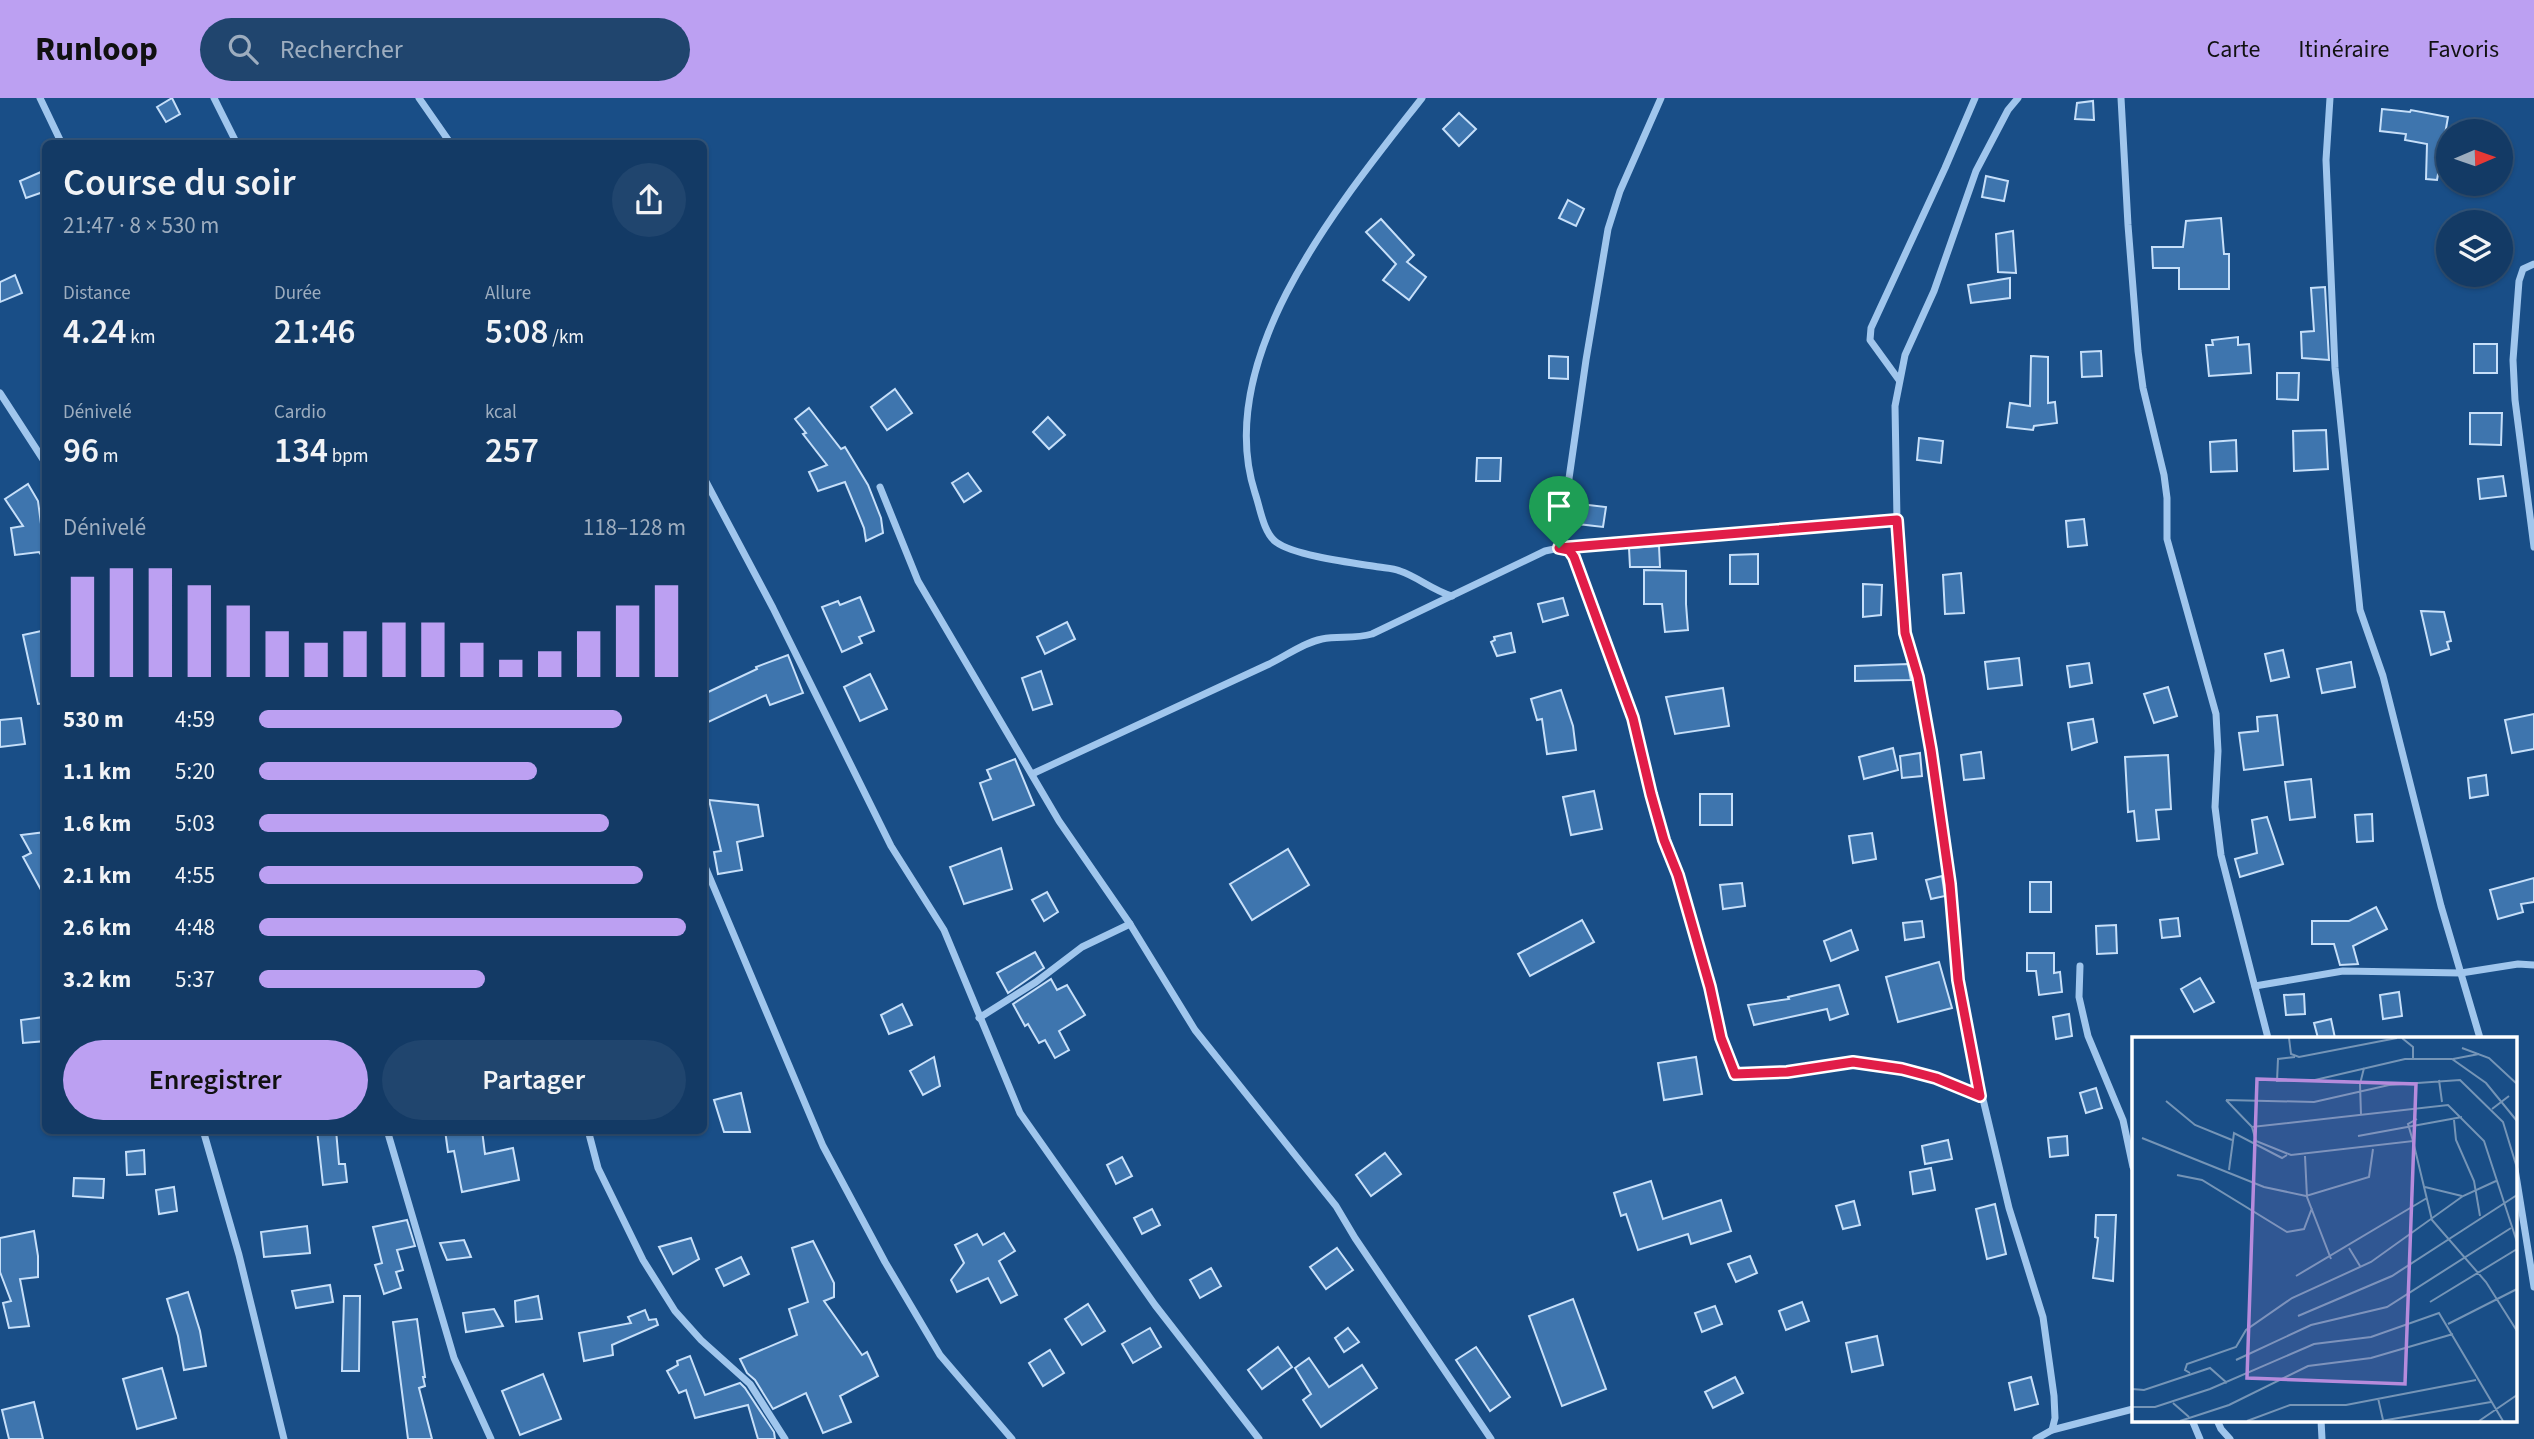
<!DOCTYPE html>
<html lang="fr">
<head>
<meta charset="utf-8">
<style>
  :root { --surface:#133a65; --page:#20456e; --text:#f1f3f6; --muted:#9dadbf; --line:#325479; --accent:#bca0f2 }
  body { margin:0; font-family:"Source Sans 3",sans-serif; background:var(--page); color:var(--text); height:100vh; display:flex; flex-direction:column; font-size:26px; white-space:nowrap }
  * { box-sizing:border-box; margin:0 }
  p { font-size:23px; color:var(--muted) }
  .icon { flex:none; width:38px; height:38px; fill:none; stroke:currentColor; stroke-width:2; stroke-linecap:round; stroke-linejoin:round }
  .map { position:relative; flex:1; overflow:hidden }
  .drawer { position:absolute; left:42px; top:42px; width:665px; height:994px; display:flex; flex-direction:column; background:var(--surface); border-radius:10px; box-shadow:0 2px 5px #0004,0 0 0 2px var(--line) }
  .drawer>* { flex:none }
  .needle { width:46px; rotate:88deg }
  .tools { position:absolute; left:2436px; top:21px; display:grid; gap:14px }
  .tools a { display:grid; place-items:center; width:77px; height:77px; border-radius:50%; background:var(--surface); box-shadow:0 2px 5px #0004,0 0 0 2px var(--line); font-size:35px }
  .pin { position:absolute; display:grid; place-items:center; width:60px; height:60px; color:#fff; margin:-72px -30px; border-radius:50% 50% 50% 0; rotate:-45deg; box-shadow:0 0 7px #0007 }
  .pin .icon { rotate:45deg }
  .round { display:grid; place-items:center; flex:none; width:74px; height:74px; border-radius:37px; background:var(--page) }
  .headline { display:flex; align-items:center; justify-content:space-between; height:119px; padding:0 21px }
  h1 { font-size:38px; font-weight:600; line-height:52px }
  .metrics { display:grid; grid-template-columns:repeat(3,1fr); gap:10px; height:119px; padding:7px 21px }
  .metrics div { display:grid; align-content:center }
  .metrics b { font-size:35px; font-weight:600 }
  .metrics small { font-size:19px; font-weight:400 }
  .metrics p { font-size:19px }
  .chart { height:196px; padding:14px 21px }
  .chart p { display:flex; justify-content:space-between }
  .chart svg { width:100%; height:126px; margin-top:7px; stroke:var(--accent); stroke-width:6 }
  .action { display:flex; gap:14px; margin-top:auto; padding:14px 21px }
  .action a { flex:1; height:80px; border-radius:42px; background:var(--accent); color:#111; font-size:28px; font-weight:600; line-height:80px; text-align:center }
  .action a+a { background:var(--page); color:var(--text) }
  ul { padding:0 21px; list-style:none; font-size:23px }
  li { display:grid; grid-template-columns:112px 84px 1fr; align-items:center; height:52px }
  li i { height:18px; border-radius:9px; background:var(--accent) }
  header { display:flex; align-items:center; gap:42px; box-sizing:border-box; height:98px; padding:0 35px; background:var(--accent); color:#111 }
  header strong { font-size:33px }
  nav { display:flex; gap:38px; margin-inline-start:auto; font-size:24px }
  .search { width:490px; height:63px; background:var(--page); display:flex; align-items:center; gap:18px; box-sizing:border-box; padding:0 24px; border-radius:38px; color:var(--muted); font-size:26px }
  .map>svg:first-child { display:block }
  .building { fill:#3e75ae; stroke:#c6dff9; stroke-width:2 }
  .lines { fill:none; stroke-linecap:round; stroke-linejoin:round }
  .street { stroke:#a0c6ed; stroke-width:7 }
  .route-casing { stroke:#fff; stroke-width:14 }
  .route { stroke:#e11d48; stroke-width:9 }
  .inset-road { fill:none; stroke:#7595b7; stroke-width:2 }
  .view { fill:#b68bdc; fill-opacity:0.15; stroke:#b68bdc; stroke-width:3.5 }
  .inset-edge { fill:none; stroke:#fff; stroke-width:3.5 }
</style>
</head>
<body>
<header>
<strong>Runloop</strong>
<div class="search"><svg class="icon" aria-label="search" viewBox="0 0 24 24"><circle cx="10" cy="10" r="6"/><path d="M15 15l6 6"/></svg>Rechercher</div>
<nav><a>Carte</a><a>Itinéraire</a><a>Favoris</a></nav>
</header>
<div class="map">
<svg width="2534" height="1341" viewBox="0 0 2534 1341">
  <rect width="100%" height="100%" fill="#194e87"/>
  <g class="building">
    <path d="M172,0L180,16L166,24L157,9Z"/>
    <path d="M2093,3L2094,22L2075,21L2077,5Z"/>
    <path d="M2382,11L2410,14L2411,12L2448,19L2437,82L2426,81L2427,46L2405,42L2406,36L2380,33Z"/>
    <path d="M1459,15L1476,31L1459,48L1443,31Z"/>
    <path d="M41,74L46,93L26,100L20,83Z"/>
    <path d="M1986,78L2008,83L2004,103L1982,99Z"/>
    <path d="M1568,102L1584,111L1576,128L1559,120Z"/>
    <path d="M2221,120L2224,156H2229V191H2179V170H2153L2152,149H2183L2186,123Z"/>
    <path d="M1381,121L1414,157L1407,164L1426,179L1409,202L1383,182L1396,166L1366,134Z"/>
    <path d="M2013,133L2016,175L1998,174L1996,136Z"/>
    <path d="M15,177L22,195L0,204V184Z"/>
    <path d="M2010,180V200L1971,205L1968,187Z"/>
    <path d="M2325,189L2329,262L2302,260L2301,234L2314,233L2311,190Z"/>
    <path d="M2238,239V247L2249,246L2251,275L2209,278L2206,247H2213L2212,242Z"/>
    <rect x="2474" y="246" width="23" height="29"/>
    <path d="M2101,253L2102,278L2082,279L2081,254Z"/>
    <path d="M1549,258L1568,259V281L1549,280Z"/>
    <path d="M2031,258L2048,259V305L2055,304L2057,325L2034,328L2033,332L2007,329L2010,305L2030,308Z"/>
    <path d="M2277,275H2299L2298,302L2277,301Z"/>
    <path d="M895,291L912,315L887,332L871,309Z"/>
    <path d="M809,310L841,351L845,349L868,387L881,420L883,435L866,443L864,430L845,384L818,393L809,374L827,367L803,336L806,335L795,321Z"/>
    <path d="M2470,315H2502L2501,347L2470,346Z"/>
    <path d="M1048,319L1065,337L1049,351L1033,334Z"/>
    <path d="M2326,332L2328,371L2294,373L2293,333Z"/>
    <path d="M1919,340L1943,343L1941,365L1917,362Z"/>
    <path d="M2236,342L2237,373L2211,374L2210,344Z"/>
    <path d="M1477,360H1501L1500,383H1476Z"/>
    <path d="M968,375L981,393L964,404L952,385Z"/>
    <path d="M2503,378L2506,398L2480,401L2478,381Z"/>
    <path d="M28,386L38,403L46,464L39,454L15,457L11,430L23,428L5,401Z"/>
    <path d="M1580,406L1606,409L1603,429L1578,426Z"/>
    <path d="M2084,421L2087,447L2068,449L2066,423Z"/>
    <path d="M1659,448L1660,469H1630L1629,450Z"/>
    <path d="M1758,456V486H1730V457Z"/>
    <path d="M1644,472L1686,473V506L1688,532L1665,534L1662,506H1644Z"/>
    <path d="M1961,475L1964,515L1945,516L1943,477Z"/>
    <path d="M1863,486L1882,487L1881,517L1863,519Z"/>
    <path d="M860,499L874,533L859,539L862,545L842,554L822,509L838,503L840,507Z"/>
    <path d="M1563,500L1568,517L1543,524L1538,506Z"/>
    <path d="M2421,513L2444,514L2451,543L2447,544L2449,551L2431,557Z"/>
    <path d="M1067,524L1075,541L1045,556L1037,539Z"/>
    <path d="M46,532V605L38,606L23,537Z"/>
    <path d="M1511,535L1515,554L1497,558L1491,544L1495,542L1494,539Z"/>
    <path d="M2283,552L2289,579L2271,583L2265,556Z"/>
    <path d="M788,557L803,595L770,607L766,597L704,626V596L757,571L756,569Z"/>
    <path d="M2019,560L2022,587L1988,591L1985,564Z"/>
    <path d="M2351,564L2355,589L2322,595L2317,571Z"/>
    <path d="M2089,565L2092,585L2070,589L2067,568Z"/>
    <path d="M1908,566L1911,582L1855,583V568Z"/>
    <path d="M1041,573L1052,606L1033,612L1022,580Z"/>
    <path d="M870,576L887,611L860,623L844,589Z"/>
    <path d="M2168,589L2177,618L2154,625L2144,596Z"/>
    <path d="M1723,590L1729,628L1675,636L1666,599Z"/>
    <path d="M1561,592L1573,628L1576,652L1547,656L1542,621L1537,622L1531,601Z"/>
    <path d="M2534,616V651L2512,655L2505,622Z"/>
    <path d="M2277,617L2283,667L2244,672L2239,635L2258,633L2257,619Z"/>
    <path d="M21,620L25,646L0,649V622Z"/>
    <path d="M2093,621L2097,644L2072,652L2068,625Z"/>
    <path d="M1893,650L1898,672L1864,681L1859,659Z"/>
    <path d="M1981,654L1984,680L1964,682L1961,657Z"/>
    <path d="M1920,655L1922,678L1902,680L1900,658Z"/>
    <path d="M2168,657L2171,711L2156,712L2159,741L2137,743L2134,713L2128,714L2125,659Z"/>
    <path d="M1015,661L1034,707L993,722L980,685L991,681L987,672Z"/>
    <path d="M2486,677L2488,697L2470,700L2468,680Z"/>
    <path d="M2311,681L2315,719L2290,722L2285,684Z"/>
    <path d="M1594,693L1602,731L1571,737L1563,699Z"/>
    <rect x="1700" y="696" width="32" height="31"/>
    <path d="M709,702L758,707L763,738L737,744L742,772L718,776L714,754L721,753Z"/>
    <path d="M2372,716L2373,743L2357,744L2355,717Z"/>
    <path d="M2267,719L2283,766L2240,779L2235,761L2257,755L2252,722Z"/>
    <path d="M46,734V801L23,759L31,755L21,737Z"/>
    <path d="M1872,735L1876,761L1853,765L1849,738Z"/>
    <path d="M1001,750L1012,791L964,806L950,769Z"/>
    <path d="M1288,751L1309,787L1252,822L1230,786Z"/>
    <path d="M1942,778L1945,798L1931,801L1926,782Z"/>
    <path d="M2534,780V804L2521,806L2523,814L2498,821L2490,792Z"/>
    <rect x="2030" y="784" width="21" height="30"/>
    <path d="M1742,785L1745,808L1723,811L1720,787Z"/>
    <path d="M1047,794L1058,814L1044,823L1032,802Z"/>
    <path d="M2376,809L2387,831L2353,848L2358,866L2340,867L2334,846H2312V823H2349Z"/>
    <path d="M2178,820L2180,838L2162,840L2160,822Z"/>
    <path d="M1582,822L1594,844L1530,878L1518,856Z"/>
    <path d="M1922,823L1924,839L1905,842L1903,825Z"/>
    <path d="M2116,827L2117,855L2097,856L2096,828Z"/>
    <path d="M1851,832L1858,852L1831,863L1824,843Z"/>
    <path d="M1035,854L1044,870L1008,895L997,875Z"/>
    <path d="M2027,855H2054V875L2060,874L2062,894L2039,897L2036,873H2027Z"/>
    <path d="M1939,864L1952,910L1898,924L1886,879Z"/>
    <path d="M2200,880L2214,904L2194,914L2181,891Z"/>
    <path d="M1051,881L1057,892L1067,887L1085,917L1059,933L1069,952L1055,960L1045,942L1039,945L1028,926L1025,928L1013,906Z"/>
    <path d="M1839,887L1848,916L1830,922L1827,911L1754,927L1748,907L1789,901L1788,899Z"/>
    <path d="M2399,894L2402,918L2383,921L2380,897Z"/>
    <path d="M2304,896L2305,916L2286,917L2284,897Z"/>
    <path d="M902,906L912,927L889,936L881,917Z"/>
    <path d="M2069,916L2072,938L2056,941L2053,919Z"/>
    <path d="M44,919L46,943L23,945L21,922Z"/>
    <path d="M2331,921L2335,940H2318L2314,925Z"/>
    <path d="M934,959L940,988L923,997L910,973Z"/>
    <path d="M1696,959L1702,996L1664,1002L1658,965Z"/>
    <path d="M2096,990L2102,1010L2086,1015L2080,995Z"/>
    <path d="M741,995L750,1034H724L714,1002Z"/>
    <path d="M317,1032H336L339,1066H345L347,1084L323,1087Z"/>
    <path d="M445,1032H482L485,1056L513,1050L519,1082L462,1094L454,1053L448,1054Z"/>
    <path d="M2067,1038L2068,1057L2050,1059L2048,1040Z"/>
    <path d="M1948,1042L1952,1061L1925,1066L1922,1048Z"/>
    <path d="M144,1052L145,1076L127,1077L126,1054Z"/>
    <path d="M1385,1055L1401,1076L1371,1098L1356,1077Z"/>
    <path d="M1122,1059L1132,1078L1116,1086L1107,1067Z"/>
    <path d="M1931,1070L1935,1092L1913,1096L1910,1074Z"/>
    <path d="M74,1080L104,1081L103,1100L73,1098Z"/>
    <path d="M1651,1083L1663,1121L1721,1102L1731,1133L1691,1146L1688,1136L1638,1152L1626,1116L1621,1118L1614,1095Z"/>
    <path d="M174,1089L177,1113L159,1116L156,1092Z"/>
    <path d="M1854,1103L1860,1127L1843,1131L1836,1108Z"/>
    <path d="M1995,1106L2006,1156L1987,1161L1976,1111Z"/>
    <path d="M1152,1111L1160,1127L1142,1136L1134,1120Z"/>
    <path d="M2096,1117H2116L2113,1183L2093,1180L2098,1140L2095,1139Z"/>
    <path d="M407,1122L415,1148L397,1152L403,1172L396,1174L401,1190L384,1196L375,1167L382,1165L373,1129Z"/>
    <path d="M307,1128L310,1155L264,1159L261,1134Z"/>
    <path d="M34,1133L38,1158V1179L20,1181L29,1228L9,1230L3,1205L11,1203L0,1174V1140Z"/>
    <path d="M1004,1135L1015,1153L999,1163L1017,1197L1001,1205L988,1180L957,1194L951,1182L964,1165L955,1147L977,1136L983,1147Z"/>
    <path d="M691,1140L699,1161L673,1176L659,1149Z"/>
    <path d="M464,1142L471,1159L447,1162L440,1145Z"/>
    <path d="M813,1143L834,1185V1199L824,1203L862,1257L867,1254L878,1278L840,1298L851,1324L823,1335L806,1295L773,1311L755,1282L747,1275L740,1261L797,1237L789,1211L808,1204L792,1150Z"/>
    <path d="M1337,1150L1353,1172L1326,1191L1310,1169Z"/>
    <path d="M1750,1158L1757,1175L1736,1184L1728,1166Z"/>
    <path d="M741,1159L749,1176L724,1188L716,1171Z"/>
    <path d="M1211,1170L1221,1188L1200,1200L1190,1182Z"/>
    <path d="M330,1187L333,1204L296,1210L292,1193Z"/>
    <path d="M188,1194L200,1233L206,1268L184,1272L178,1238L167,1201Z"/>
    <path d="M344,1198H360L359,1273H342Z"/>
    <path d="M538,1198L542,1221L516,1224L515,1203Z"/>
    <path d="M1573,1201L1606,1291L1562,1308L1529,1218Z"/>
    <path d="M1802,1204L1809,1223L1786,1232L1779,1213Z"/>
    <path d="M1088,1206L1105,1233L1082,1247L1065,1221Z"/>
    <path d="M1715,1208L1722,1226L1702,1234L1695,1215Z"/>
    <path d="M494,1211L503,1228L466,1234L463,1215Z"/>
    <path d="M645,1212L649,1222L656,1221L658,1227L612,1247L613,1257L584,1263L579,1235L631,1225L628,1219Z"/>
    <path d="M417,1221L425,1279H423L425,1288L419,1290L432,1341H408L393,1224Z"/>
    <path d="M1150,1230L1161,1249L1133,1265L1122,1246Z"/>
    <path d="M1348,1230L1359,1244L1344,1254L1335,1240Z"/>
    <path d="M1877,1238L1883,1267L1852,1274L1846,1245Z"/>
    <path d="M1278,1249L1292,1269L1262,1291L1248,1272Z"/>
    <path d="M1476,1249L1510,1299L1490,1313L1456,1262Z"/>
    <path d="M1050,1252L1064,1275L1043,1288L1029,1265Z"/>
    <path d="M690,1258L705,1297L740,1285L745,1290L774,1334L775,1341H758L748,1307L695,1320L686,1292L679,1295L667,1273L678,1267L677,1263Z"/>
    <path d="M1309,1260L1329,1289L1362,1267L1377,1290L1321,1329L1303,1302L1311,1296L1295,1270Z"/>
    <path d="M162,1270L176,1320L137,1331L123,1281Z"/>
    <path d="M543,1276L561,1321L520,1337L502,1293Z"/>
    <path d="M1735,1279L1743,1295L1713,1310L1705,1294Z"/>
    <path d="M2031,1279L2038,1306L2015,1312L2009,1285Z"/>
    <path d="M34,1304L43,1341H9L2,1312Z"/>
  </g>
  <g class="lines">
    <g class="street">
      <path d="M40,0L62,46"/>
      <path d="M214,0L237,46"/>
      <path d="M419,0L451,46"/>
      <path d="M1422,0C1343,101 1211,258 1255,395C1260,409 1263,434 1276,444C1295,458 1354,465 1379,469C1385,470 1393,470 1400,473C1418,479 1432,492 1452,498"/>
      <path d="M2018,0L2008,12L1976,73L1934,193L1905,257L1895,308L1897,422L1905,535L1918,579L1931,652L1950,786L1958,882L1966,930L2009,1110L2043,1219L2054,1298L2055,1320L2052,1332L2036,1341"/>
      <path d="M2121,0L2128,127L2138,253L2143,290L2164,377L2167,400V441L2216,616L2218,653L2215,709L2221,757L2268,940"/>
      <path d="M2330,0L2326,62L2335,270L2360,512L2383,578L2441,808L2480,940"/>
      <path d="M2534,166L2523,171L2519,183L2513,262L2515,302L2534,449"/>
      <path d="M1899,282L1870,242L1871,230L1945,70L1975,0"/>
      <path d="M0,295L46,366"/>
      <path d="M704,380L773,510L891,748L944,832L1020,1015L1155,1207L1259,1341"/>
      <path d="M880,389L918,483L1059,723L1130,826L1195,932L1336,1108L1355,1140L1491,1341"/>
      <path d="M1559,450L1586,262L1608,131L1620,93L1661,0"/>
      <path d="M1563,451L1569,452L1574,459L1633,620L1651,696L1664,742L1678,777L1710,889L1721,940L1735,976L1787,973L1853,964L1902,971L1936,980L1981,998"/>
      <path d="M1032,676L1267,567C1285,559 1302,545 1322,541C1339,538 1355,541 1372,536L1545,453L1559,450L1897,422"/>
      <path d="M704,766L823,1048L885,1164L940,1257L1012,1341"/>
      <path d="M2080,868L2079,899L2088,938L2123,1022L2133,1069"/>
      <path d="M2255,888L2343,873L2461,875L2518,866L2534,867"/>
      <path d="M979,920L1036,884L1082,849L1130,826"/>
      <path d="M203,1032L239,1157L284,1341"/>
      <path d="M387,1032L454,1260L491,1341"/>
      <path d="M588,1032L598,1070L643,1162L675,1213L701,1242L750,1286L785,1341"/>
      <path d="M2515,1071L2534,1189"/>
      <path d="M2192,1322L2200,1341"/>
      <path d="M2217,1322L2221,1331L2230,1341"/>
      <path d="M2321,1322L2322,1341"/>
      <path d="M2052,1332L2133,1311"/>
    </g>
  </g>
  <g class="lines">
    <defs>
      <path id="route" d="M1897,422L1905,535L1918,579L1931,652L1950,786L1958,882L1980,998L1936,980L1902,971L1853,964L1787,974L1735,976L1721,940L1710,889L1678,777L1664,742L1651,696L1633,620L1574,459L1569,452L1559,450Z"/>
    </defs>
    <use href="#route" class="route-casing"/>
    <use href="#route" class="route"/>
  </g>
  <g transform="translate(2132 939)">
    <rect width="385" height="385" fill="#194e87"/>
    <path class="inset-road" d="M157,1L159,17L167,20L265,1M270,1L281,10V21M330,11L357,21L385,47M163,20L146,22L145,44L183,43L273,22H320L354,46L385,84M321,22L347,17M307,43L310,65M94,63L120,90L316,68L352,104L385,205M94,63L182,65L257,48L328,43L371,85L385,131M34,64L63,88L100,103M360,72L377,59M229,78L228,47L232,31M322,83L324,103L342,144L348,179M120,90L124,104L159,118L281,104L300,183L354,245L385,294M226,99L330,80M10,101L132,150L174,159L237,140L241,112M281,104L276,87L285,82M173,119L175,160L199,222M97,133L102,96L150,121L155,118M45,138L70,143L155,195L172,192L180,171M293,150L330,159M217,211L228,229M164,239L295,161M298,265L385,212M166,279L260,239L385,158M316,287L385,252M104,323L179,288L255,270L379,191M58,336L53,333L55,327L104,310L114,293L160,261L239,225L331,159L364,144M0,352L12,353L78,331L95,346M246,361L251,383M41,366L57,380M0,370H23L78,352L182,307L239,300L307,276L371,384M48,384L97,368L176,329L239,321L321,297M115,384L158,368H214L344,343M249,384L359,365M347,384L385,358"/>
    <path class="view" d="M125,42L284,47L273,347L115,341Z"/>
    <rect width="385" height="385" class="inset-edge"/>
  </g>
</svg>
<div class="tools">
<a><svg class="needle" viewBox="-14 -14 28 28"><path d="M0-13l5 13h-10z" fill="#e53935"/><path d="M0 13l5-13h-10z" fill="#9dadbf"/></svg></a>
<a><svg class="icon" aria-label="layers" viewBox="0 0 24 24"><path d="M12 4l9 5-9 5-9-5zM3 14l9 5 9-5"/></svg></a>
</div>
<div class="pin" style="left:1559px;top:450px;background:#1e9e55"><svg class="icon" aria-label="arrive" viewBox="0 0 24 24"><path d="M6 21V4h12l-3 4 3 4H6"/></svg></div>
<section class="drawer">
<div class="headline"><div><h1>Course du soir</h1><p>21:47 · 8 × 530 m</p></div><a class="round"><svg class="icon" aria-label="share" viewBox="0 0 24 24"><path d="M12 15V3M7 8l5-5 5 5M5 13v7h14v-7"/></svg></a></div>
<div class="metrics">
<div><p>Distance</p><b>4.24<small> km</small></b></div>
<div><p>Durée</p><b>21:46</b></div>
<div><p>Allure</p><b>5:08<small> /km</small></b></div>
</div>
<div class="metrics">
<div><p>Dénivelé</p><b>96<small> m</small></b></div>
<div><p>Cardio</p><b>134<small> bpm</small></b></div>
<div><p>kcal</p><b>257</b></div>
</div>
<div class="chart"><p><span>Dénivelé</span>118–128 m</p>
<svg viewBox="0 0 160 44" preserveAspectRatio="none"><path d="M5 44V9M15 44V6M25 44V6M35 44V12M45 44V19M55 44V28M65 44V32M75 44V28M85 44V25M95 44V25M105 44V32M115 44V38M125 44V35M135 44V28M145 44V19M155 44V12"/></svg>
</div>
<ul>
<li><b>530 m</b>4:59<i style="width:85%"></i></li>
<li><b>1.1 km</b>5:20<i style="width:65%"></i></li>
<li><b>1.6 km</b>5:03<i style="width:82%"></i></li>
<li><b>2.1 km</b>4:55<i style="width:90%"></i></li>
<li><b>2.6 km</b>4:48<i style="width:100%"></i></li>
<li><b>3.2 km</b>5:37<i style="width:53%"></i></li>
</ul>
<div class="action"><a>Enregistrer</a><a>Partager</a></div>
</section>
</div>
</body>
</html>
